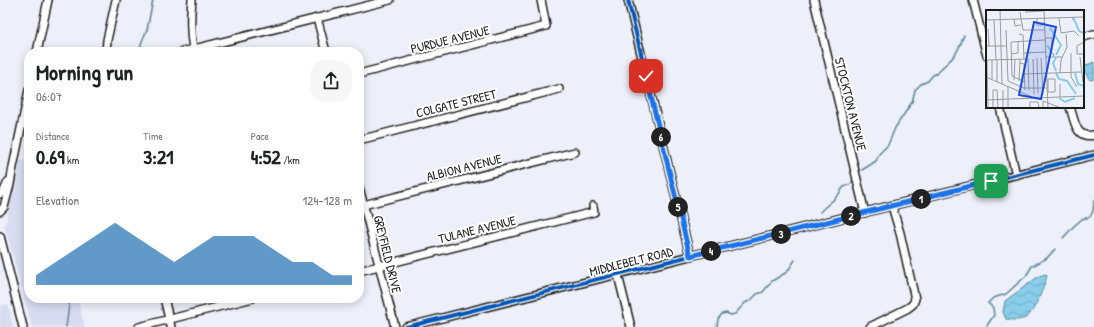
<!DOCTYPE html>
<html lang="en">
<head>
<meta charset="utf-8">
<style>
  :root { --surface:#fff; --page:#f6f6f6; --text:#202124; --muted:#757577; --accent:#1f6fb2 }
  body { margin:0; font-family:"Patrick Hand",sans-serif; background:var(--page); color:var(--text); height:100vh; display:flex; flex-direction:column; font-size:15px; white-space:nowrap }
  * { box-sizing:border-box; margin:0 }
  p { font-size:13px; color:var(--muted) }
  .icon { flex:none; width:22px; height:22px; fill:none; stroke:currentColor; stroke-width:2; stroke-linecap:round; stroke-linejoin:round }
  .map { position:relative; flex:1; overflow:hidden }
  .sheet { position:absolute; left:24px; top:47px; width:340px; height:256px; display:flex; flex-direction:column; background:var(--surface); border-radius:16px; box-shadow:0 2px 10px #0003 }
  .sheet>* { flex:none }
  .pin { position:absolute; display:grid; place-items:center; width:34px; height:34px; color:#fff; margin:-17px; border-radius:8px; box-shadow:0 2px 6px #0006 }
  .km { position:absolute; width:20px; height:20px; margin:-10px; border-radius:50%; background:#222; color:#fff; font-size:11px; line-height:20px; text-align:center }
  .round { display:grid; place-items:center; flex:none; width:42px; height:42px; border-radius:16px; background:var(--page) }
  .summary { display:flex; align-items:center; justify-content:space-between; height:68px; padding:0 12px }
  h1 { font-size:22px; font-weight:700; line-height:30px }
  .stats { display:grid; grid-template-columns:repeat(3,1fr); gap:6px; height:68px; padding:4px 12px }
  .stats div { display:grid; align-content:center }
  .stats b { font-size:20px; font-weight:700 }
  .stats small { font-size:11px; font-weight:400 }
  .stats p { font-size:11px }
  .chart { height:112px; padding:8px 12px }
  .chart p { display:flex; justify-content:space-between }
  .chart svg { width:100%; height:72px; margin-top:4px; fill:var(--accent); opacity:.7 }
  .map>svg:first-child { display:block }
  .built { fill:#d8dcf1 }
  .water { fill:url(#water-waves); stroke:#5d8697 }
  .lines { fill:none; stroke-linecap:round; stroke-linejoin:round }
  .stream { stroke:#5d8697; stroke-width:1.5 }
  .minor-casing { stroke:#1c1c1c; stroke-width:10 }
  .minor { stroke:#fff; stroke-width:7 }
  .cycleway-casing { stroke:#fff; stroke-width:6 }
  .cycleway { stroke:#0057b8; stroke-width:4 }
  .route-casing { stroke:#fff; stroke-width:8 }
  .route { stroke:#1a73e8; stroke-width:5 }
  .labels { text-anchor:middle; stroke-width:4; stroke-linejoin:round; paint-order:stroke }
  .street-label { font-size:13px; fill:#1c1c1c; stroke:#fff }
  .inset-river { fill:none; stroke:#88cde9; stroke-width:2 }
  .inset-road { fill:none; stroke:#999ba1; stroke-width:1 }
  .view { fill:#1d4ed8; fill-opacity:0.15; stroke:#1d4ed8; stroke-width:2 }
  .inset-edge { fill:none; stroke:#1c1c1c; stroke-width:2 }
</style>
</head>
<body>
<div class="map">
<svg width="1094" height="327" viewBox="0 0 1094 327">
  <defs>
    <pattern id="water-waves" width="16" height="10" patternUnits="userSpaceOnUse"><rect width="16" height="10" fill="#88cde9"/><path d="M0 5q4-4 8 0t8 0" fill="none" stroke="#75afc7"/></pattern>
  </defs>
  <rect width="100%" height="100%" fill="#edeff9"/>
  <filter id="ink" filterUnits="userSpaceOnUse"><feTurbulence type="fractalNoise" baseFrequency=".025" numOctaves="2"/><feDisplacementMap in="SourceGraphic" scale="8" xChannelSelector="R" yChannelSelector="G"/><feConvolveMatrix kernelMatrix="1 2 1 2 8 2 1 2 1" color-interpolation-filters="sRGB"/></filter>
  <g filter="url(#ink)">
    <g class="built">
      <path d="M29,159V298H77L85,327H32L5,227L18,161Z"/>
      <path d="M8,304L13,327H0V306Z"/>
    </g>
    <g class="water">
      <path d="M1094,62V79L1090,80L1084,71L1085,66Z"/>
      <path d="M1045,274L1047,275C1046,283 1034,312 1027,317C1021,321 1013,320 1006,319L1003,312L1005,301L1039,276Z"/>
    </g>
    <g class="lines">
      <g class="stream">
        <path d="M139,52L142,41L147,30L153,0"/>
        <path d="M862,170L876,161L879,154L888,145L895,128L912,102L915,90L921,84L928,81L933,75L938,73C942,66 942,68 947,63C956,56 961,45 964,35"/>
        <path d="M820,212C825,206 832,202 837,196C844,189 839,188 851,184L853,179"/>
        <path d="M1063,238L1074,226L1082,219L1090,217L1093,211L1094,200"/>
        <path d="M66,327L70,298"/>
        <path d="M717,327L718,319L722,314L726,313L731,315L735,314L745,303L751,300L757,294L763,292L772,281L787,272L795,260"/>
        <path d="M986,327L994,315L993,308L988,303L993,298L1006,294L1026,276L1032,266L1047,258L1055,249"/>
      </g>
      <defs>
        <g id="minor">
          <path d="M192,0C190,17 190,32 193,49"/>
          <path d="M628,0L690,256"/>
          <path d="M814,0L865,213"/>
          <path d="M973,0L987,56"/>
          <path d="M317,18L326,52"/>
          <path d="M1083,37L1094,34"/>
          <path d="M37,52L48,0"/>
          <path d="M106,52L107,40L116,0"/>
          <path d="M182,52L390,0"/>
          <path d="M359,74L546,26L541,0"/>
          <path d="M1000,107L1016,175"/>
          <path d="M1070,107C1075,121 1075,139 1094,135"/>
          <path d="M359,140L559,89"/>
          <path d="M359,187L395,327"/>
          <path d="M0,194L4,191L8,182"/>
          <path d="M359,206L575,152"/>
          <path d="M0,211L4,207L10,184L13,167L29,90"/>
          <path d="M0,236L23,327"/>
          <path d="M359,271L594,212L593,206"/>
          <path d="M618,275L631,327"/>
          <path d="M164,298L171,327"/>
          <path d="M139,327L253,298"/>
          <path d="M406,327L1094,155"/>
          <path d="M870,327L908,308L913,304L915,299L900,233L892,206"/>
        </g>
      </defs>
      <use href="#minor" class="minor-casing"/>
      <use href="#minor" class="minor"/>
      <defs>
        <g id="cycleway">
          <path d="M628,0L690,256"/>
          <path d="M406,327L1094,155"/>
        </g>
      </defs>
      <use href="#cycleway" class="cycleway-casing"/>
      <use href="#cycleway" class="cycleway"/>
    </g>
  </g>
  <g class="lines" filter="url(#ink)">
    <defs>
      <path id="route" d="M646,76L690,256L991,181"/>
    </defs>
    <use href="#route" class="route-casing"/>
    <use href="#route" class="route"/>
  </g>
  <g class="labels">
    <g class="street-label">
      <text transform="translate(450 39) rotate(-14)" y="5">PURDUE AVENUE</text>
      <text transform="translate(456 103) rotate(-14)" y="5">COLGATE STREET</text>
      <text transform="translate(851 104) rotate(76)" y="5">STOCKTON AVENUE</text>
      <text transform="translate(464 167) rotate(-14)" y="5">ALBION AVENUE</text>
      <text transform="translate(477 229) rotate(-14)" y="5">TULANE AVENUE</text>
      <text transform="translate(388 254) rotate(76)" y="5">GREYFIELD DRIVE</text>
      <text transform="translate(631 261) rotate(-14)" y="5">MIDDLEBELT ROAD</text>
    </g>
  </g>
  <g transform="translate(986 10)">
    <rect width="98" height="98" fill="#edeff9"/>
    <path class="inset-river" d="M86,9H88L93,21L98,23M64,18L75,35L70,45M61,35L68,46M70,61L67,53L70,48M70,63L73,69L81,71L90,84M89,63L92,74L98,76M73,88L79,92L89,88"/>
    <path class="inset-road" d="M14,0L16,74M58,0L62,98M34,2L37,20H59M39,2L58,1M51,8V15H57V12M73,8L75,23L88,21L93,26M28,9L29,16L35,15M0,10L98,7M8,10L10,50M2,19L3,36M20,20L22,71L38,78H61M33,24L37,25L38,49M59,28H66V40M98,32L91,36V44H98M0,36H21M38,43L60,42M85,43V67L91,77M25,44L32,43V31M60,47H77M94,47L97,72M51,48L52,83M55,48L57,84M47,49L48,84M6,50V69M11,50V72M34,53L38,54L39,80M74,63L75,50L81,37L80,24M38,64L95,62M0,67L46,87M62,69H69V82H62ZM28,70L29,49M33,71L34,49M39,72L26,66L25,32L59,30M74,74V87M22,76V98M17,80V98M0,90L98,86M2,97L1,50L42,49L43,80M7,98V80H11L12,98M44,98V92H52L53,98M57,98V91L75,98"/>
    <path class="view" d="M48,12L70,17L55,89L33,85Z"/>
    <rect width="98" height="98" class="inset-edge"/>
  </g>
</svg>
<div class="pin" style="left:991px;top:181px;background:#1e9e55"><svg class="icon" aria-label="arrive" viewBox="0 0 24 24"><path d="M6 21V4h12l-3 4 3 4H6"/></svg></div>
<div class="pin" style="left:646px;top:76px;background:#d93025"><svg class="icon" aria-label="check" viewBox="0 0 24 24"><path d="M5 12l5 5 9-10"/></svg></div>
<b class="km" style="left:921px;top:199px">1</b>
<b class="km" style="left:851px;top:216px">2</b>
<b class="km" style="left:781px;top:234px">3</b>
<b class="km" style="left:711px;top:251px">4</b>
<b class="km" style="left:678px;top:207px">5</b>
<b class="km" style="left:661px;top:137px">6</b>
<section class="sheet">
<div class="summary"><div><h1>Morning run</h1><p>06:07</p></div><a class="round"><svg class="icon" aria-label="share" viewBox="0 0 24 24"><path d="M12 15V3M7 8l5-5 5 5M5 13v7h14v-7"/></svg></a></div>
<div class="stats">
<div><p>Distance</p><b>0.69<small> km</small></b></div>
<div><p>Time</p><b>3:21</b></div>
<div><p>Pace</p><b>4:52<small> /km</small></b></div>
</div>
<div class="chart"><p><span>Elevation</span>124–128 m</p>
<svg viewBox="0 0 160 44" preserveAspectRatio="none"><path d="M0 44V38L10 30L20 22L30 14L40 6L50 14L60 22L70 30L80 22L90 14L100 14L110 14L120 22L130 30L140 30L150 38L160 38V44z"/></svg>
</div>
</section>
</div>
</body>
</html>
